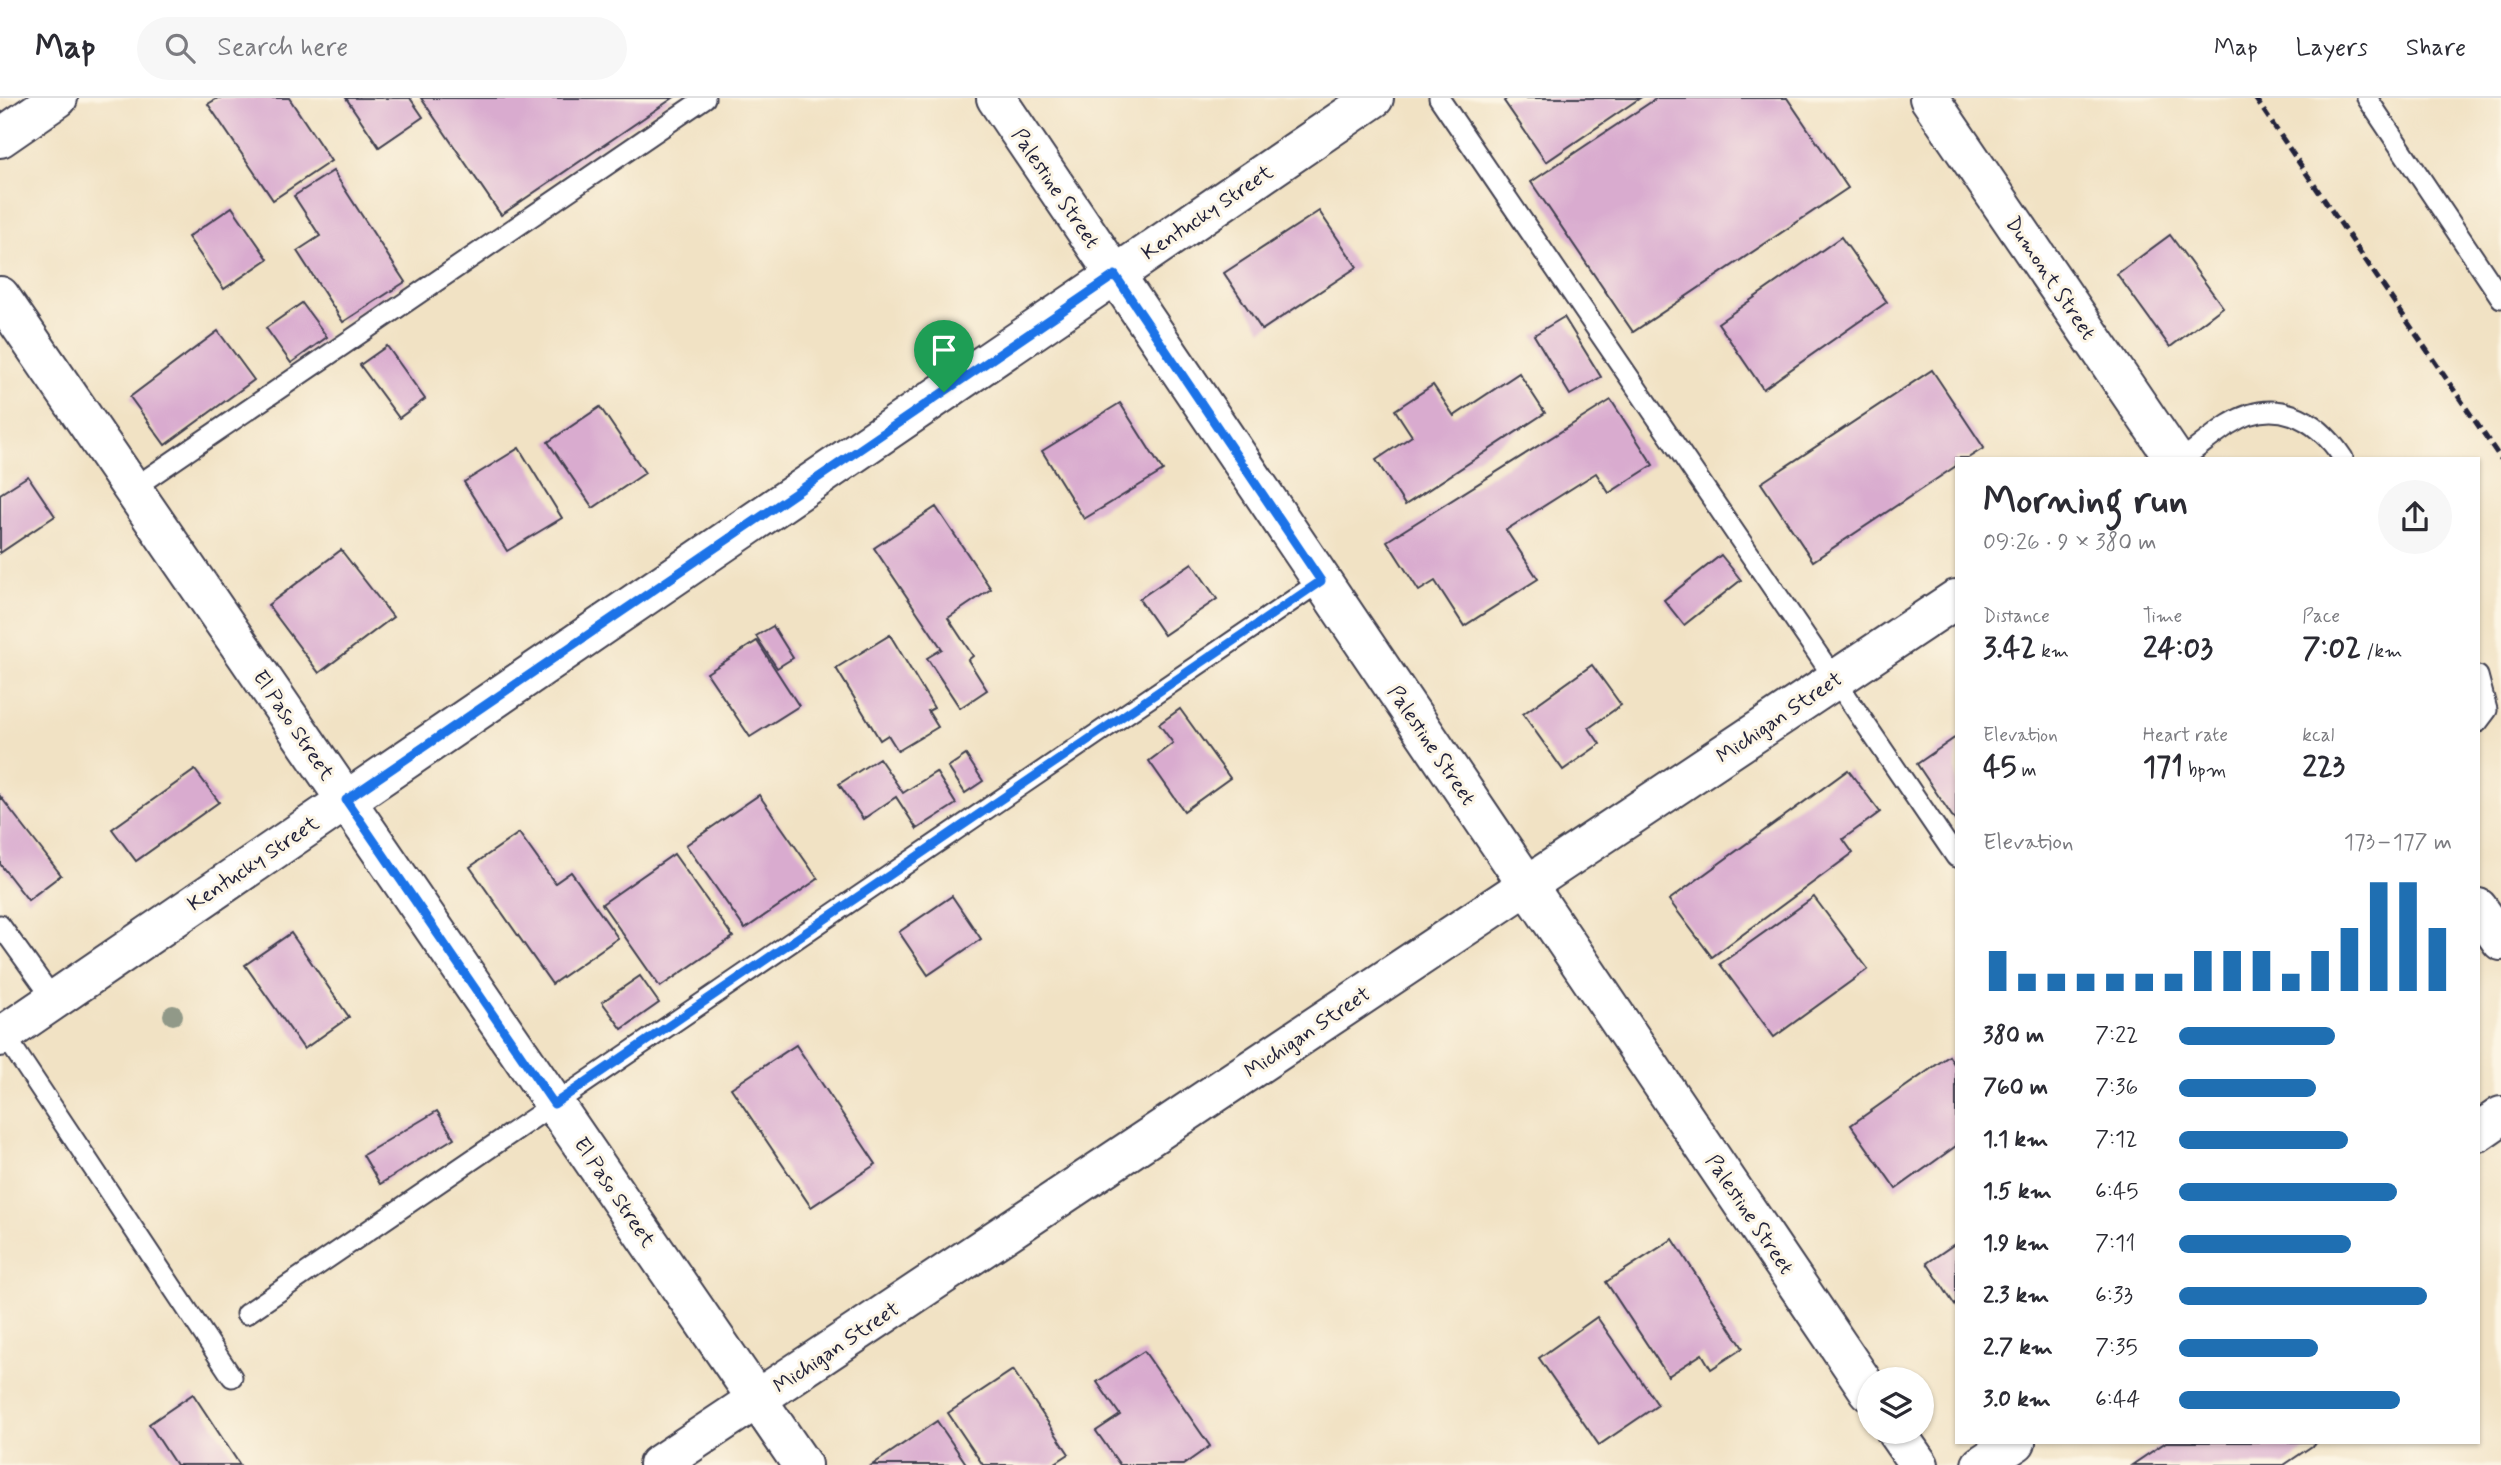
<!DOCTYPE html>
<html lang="en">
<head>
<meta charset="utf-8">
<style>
  :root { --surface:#fff; --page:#f7f7f7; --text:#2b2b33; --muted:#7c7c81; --line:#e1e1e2; --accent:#1f6fb2 }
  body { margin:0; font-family:Mynerve,sans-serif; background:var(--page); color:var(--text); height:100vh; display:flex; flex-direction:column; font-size:26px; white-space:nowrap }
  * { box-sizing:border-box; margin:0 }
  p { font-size:23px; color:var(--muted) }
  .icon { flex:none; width:38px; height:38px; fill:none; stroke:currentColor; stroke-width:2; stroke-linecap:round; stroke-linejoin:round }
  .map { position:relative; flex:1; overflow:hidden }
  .sheet { position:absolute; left:1955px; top:359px; width:525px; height:987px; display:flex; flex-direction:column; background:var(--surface); border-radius:0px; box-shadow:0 2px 5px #0004 }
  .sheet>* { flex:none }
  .fabs { position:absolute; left:1857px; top:1269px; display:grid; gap:14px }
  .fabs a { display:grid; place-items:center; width:77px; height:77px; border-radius:50%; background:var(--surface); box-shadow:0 2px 5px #0004; font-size:35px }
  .pin { position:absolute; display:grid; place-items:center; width:60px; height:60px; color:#fff; margin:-72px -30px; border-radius:50% 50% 50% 0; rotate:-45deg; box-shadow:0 0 7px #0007 }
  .pin .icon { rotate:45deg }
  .round { display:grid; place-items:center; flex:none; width:74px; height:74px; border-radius:37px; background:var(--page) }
  .head { display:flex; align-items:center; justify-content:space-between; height:119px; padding:0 28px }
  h1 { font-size:38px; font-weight:700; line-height:52px }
  .figures { display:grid; grid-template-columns:repeat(3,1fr); gap:10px; height:119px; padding:7px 28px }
  .figures div { display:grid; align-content:center }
  .figures b { font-size:30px; font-weight:700 }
  .figures small { font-size:19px; font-weight:400 }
  .figures p { font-size:19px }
  .chart { height:196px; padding:14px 28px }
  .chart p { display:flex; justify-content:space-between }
  .chart svg { width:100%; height:126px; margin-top:7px; stroke:var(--accent); stroke-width:6 }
  ul { padding:0 28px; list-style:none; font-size:23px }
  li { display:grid; grid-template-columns:112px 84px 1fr; align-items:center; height:52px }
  li i { height:18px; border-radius:9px; background:var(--accent) }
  header { display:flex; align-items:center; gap:42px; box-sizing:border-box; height:98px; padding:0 35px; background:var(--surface); border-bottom:2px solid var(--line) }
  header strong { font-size:33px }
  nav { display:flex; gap:38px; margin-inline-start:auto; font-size:24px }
  .search { width:490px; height:63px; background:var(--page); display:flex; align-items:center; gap:18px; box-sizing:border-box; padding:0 24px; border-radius:38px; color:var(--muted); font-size:26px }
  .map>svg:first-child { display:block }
  .building { fill:#d9abcf }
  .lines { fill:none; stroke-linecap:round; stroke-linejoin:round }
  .lane-casing { stroke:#413f50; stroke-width:23 }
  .street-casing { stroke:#413f50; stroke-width:42 }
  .lane { stroke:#fff; stroke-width:19 }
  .street { stroke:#fff; stroke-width:38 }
  .rail { stroke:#22223b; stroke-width:5; stroke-dasharray:10 5; stroke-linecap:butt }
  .tree { fill:#919988 }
  .route-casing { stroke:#fff; stroke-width:14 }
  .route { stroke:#1a73e8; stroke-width:9 }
  .labels { text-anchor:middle; stroke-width:6; stroke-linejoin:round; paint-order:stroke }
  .street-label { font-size:21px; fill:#22223b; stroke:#fcf5e5 }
</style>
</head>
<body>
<header>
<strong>Map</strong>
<div class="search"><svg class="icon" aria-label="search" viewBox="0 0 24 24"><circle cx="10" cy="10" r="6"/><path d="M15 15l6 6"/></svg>Search here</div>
<nav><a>Map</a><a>Layers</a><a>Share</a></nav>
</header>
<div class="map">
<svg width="2501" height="1367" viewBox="0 0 2501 1367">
  <rect width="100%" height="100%" fill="#fcf5e5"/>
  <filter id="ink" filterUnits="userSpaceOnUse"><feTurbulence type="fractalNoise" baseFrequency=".0143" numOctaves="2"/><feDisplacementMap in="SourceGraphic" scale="14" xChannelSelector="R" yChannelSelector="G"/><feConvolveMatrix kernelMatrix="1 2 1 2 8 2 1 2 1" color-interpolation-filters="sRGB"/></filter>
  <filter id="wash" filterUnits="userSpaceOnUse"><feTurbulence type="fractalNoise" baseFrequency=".00686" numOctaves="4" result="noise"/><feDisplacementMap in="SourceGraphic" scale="28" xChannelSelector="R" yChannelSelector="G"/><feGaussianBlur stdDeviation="1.57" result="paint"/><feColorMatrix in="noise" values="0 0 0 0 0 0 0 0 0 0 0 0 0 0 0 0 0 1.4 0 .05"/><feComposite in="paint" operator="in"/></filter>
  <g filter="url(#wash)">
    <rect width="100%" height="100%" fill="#f1e2c4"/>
    <g id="blocks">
      <g class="building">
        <path d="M218,0H289L331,63L273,102L208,6Z"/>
        <path d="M346,0H410L423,19L379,49Z"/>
        <path d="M421,0H673L501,117Z"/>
        <path d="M1507,0H1640L1546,64L1504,3Z"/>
        <path d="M1657,0H1787L1848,90L1633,234L1531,84Z"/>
        <path d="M333,73L405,184L343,224L297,153L320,138L294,98Z"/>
        <path d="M232,109L268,161L224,191L188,139Z"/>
        <path d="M1319,113L1357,169L1262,232L1224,175Z"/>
        <path d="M2170,137L2223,209L2170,249L2117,176Z"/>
        <path d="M1841,139L1887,204L1763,291L1718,225Z"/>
        <path d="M302,205L327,239L291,265L266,230Z"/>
        <path d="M1564,219L1601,279L1570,297L1534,237Z"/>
        <path d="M218,233L254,282L165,347L130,299Z"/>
        <path d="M387,248L425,301L399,320L360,267Z"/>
        <path d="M1932,272L1984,350L1968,360H1956V368L1813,463L1761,385Z"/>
        <path d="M1519,275L1545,315L1405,407L1376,362L1412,338L1395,312L1433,287L1454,318Z"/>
        <path d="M1611,302L1653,367L1609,395L1596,375L1506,432L1538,481L1464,528L1435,483L1419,493L1387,443Z"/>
        <path d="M1120,305L1163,373L1084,421L1042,353Z"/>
        <path d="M600,309L645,375L593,410L548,344Z"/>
        <path d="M519,350L562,420L507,453L464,384Z"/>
        <path d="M28,378L55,418L0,455V396Z"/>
        <path d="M936,409L991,491L948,520L973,558L968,562L987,592L960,610L927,560L942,551L874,450Z"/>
        <path d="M341,452L393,519L319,575L268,507Z"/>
        <path d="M1721,457L1741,482L1684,527L1664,502Z"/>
        <path d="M1192,465L1217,501L1164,537L1139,501Z"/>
        <path d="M773,528L793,560L777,570L756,538Z"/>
        <path d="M890,537L934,610L928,613L938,629L898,653L888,637L880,642L836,570Z"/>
        <path d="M757,543L799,608L750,639L707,575Z"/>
        <path d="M1592,567L1621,607L1589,630L1600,646L1563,672L1523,616Z"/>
        <path d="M1180,611L1230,680L1184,713L1149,663L1173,645L1159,626Z"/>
        <path d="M1956,639V724L1917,666Z"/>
        <path d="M966,657L983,683L965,695L948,669Z"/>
        <path d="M879,660L903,695L936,674L956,706L917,731L896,699L863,721L839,686Z"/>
        <path d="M195,672L219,704L136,763L112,731Z"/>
        <path d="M1848,672L1880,714L1843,741L1853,755L1712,859L1669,802Z"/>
        <path d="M759,697L818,781L745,831L686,747Z"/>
        <path d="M0,698L61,777L28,802L0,766Z"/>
        <path d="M519,735L555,785L571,774L618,840L552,886L470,769Z"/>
        <path d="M674,756L733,839L660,889L602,806Z"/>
        <path d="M952,798L981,841L928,877L899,834Z"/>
        <path d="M1814,799L1868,871L1774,939L1720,866Z"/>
        <path d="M291,835L349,919L304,951L245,867Z"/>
        <path d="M640,878L659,905L622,931L602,904Z"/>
        <path d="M796,947L876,1066L811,1109L731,990Z"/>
        <path d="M1949,958L1956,969V1048L1896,1091L1851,1027Z"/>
        <path d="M437,1013L454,1040L380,1086L363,1057Z"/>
        <path d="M1673,1141L1743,1250L1711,1271L1702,1256L1668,1278L1606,1184Z"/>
        <path d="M1956,1145V1209L1927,1165Z"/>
        <path d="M1597,1219L1658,1307L1599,1347L1539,1260Z"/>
        <path d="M1144,1253L1210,1348L1183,1367H1120L1096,1333L1120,1317L1097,1284Z"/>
        <path d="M1013,1272L1069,1356L1052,1367H983L948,1315Z"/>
        <path d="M193,1296L240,1367H176L149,1326Z"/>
        <path d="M937,1323L967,1367H872Z"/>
        <path d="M2166,1344H2318L2284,1367H2132Z"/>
      </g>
    </g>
  </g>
  <g filter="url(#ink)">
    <use href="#blocks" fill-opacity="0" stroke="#413f50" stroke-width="2"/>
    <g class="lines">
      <defs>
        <g id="lane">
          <path d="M1439,0L1956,759"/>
          <path d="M2367,0L2501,200"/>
          <path d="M2184,360C2199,349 2213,337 2228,327C2274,297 2316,319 2343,360"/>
          <path d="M132,391L705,0"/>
          <path d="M2478,578L2487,612L2478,624"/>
          <path d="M0,827L54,902"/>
          <path d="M4,936L232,1279"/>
          <path d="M246,1216L1321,483"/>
        </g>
        <g id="street">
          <path d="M996,0L1869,1293"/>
          <path d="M1929,0L2174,360"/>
          <path d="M0,40L58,0"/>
          <path d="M0,198L802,1367"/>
          <path d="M2478,810L2501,843"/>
          <path d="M0,939L1374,0"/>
          <path d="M2478,1034L2501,1018"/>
          <path d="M1896,1334L1919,1367"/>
          <path d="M658,1367L1956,501"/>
          <path d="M1981,1367L2016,1344"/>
        </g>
      </defs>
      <use href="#lane" class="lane-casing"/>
      <use href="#street" class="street-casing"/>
      <use href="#lane" class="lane"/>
      <use href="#street" class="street"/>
      <path class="rail" d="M2255,0L2501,361"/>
    </g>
    <circle class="tree" cx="173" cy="917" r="10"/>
  </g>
  <g class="lines" filter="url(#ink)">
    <defs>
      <path id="route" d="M1115,177L1321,483L554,1006L346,702Z"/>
    </defs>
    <use href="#route" class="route-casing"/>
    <use href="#route" class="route"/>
  </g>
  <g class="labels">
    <g class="street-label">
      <text transform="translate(1056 90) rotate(56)" y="7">Palestine Street</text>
      <text transform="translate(1207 114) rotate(-34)" y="7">Kentucky Street</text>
      <text transform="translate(2051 180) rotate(56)" y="7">Dumont Street</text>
      <text transform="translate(1779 619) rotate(-34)" y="7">Michigan Street</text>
      <text transform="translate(294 627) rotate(56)" y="7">El Paso Street</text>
      <text transform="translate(1432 647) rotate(56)" y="7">Palestine Street</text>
      <text transform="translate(253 765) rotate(-34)" y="7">Kentucky Street</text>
      <text transform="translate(1307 934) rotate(-34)" y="7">Michigan Street</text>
      <text transform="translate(615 1094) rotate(56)" y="7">El Paso Street</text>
      <text transform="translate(1750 1116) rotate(56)" y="7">Palestine Street</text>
      <text transform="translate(836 1249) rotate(-34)" y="7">Michigan Street</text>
    </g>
  </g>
</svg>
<div class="fabs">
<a><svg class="icon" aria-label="layers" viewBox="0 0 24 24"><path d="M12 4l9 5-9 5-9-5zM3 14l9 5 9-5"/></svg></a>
</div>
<div class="pin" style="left:944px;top:294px;background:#1e9e55"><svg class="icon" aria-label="arrive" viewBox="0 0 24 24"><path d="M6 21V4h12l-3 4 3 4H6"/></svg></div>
<section class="sheet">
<div class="head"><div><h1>Morning run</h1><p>09:26 · 9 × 380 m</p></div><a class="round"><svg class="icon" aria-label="share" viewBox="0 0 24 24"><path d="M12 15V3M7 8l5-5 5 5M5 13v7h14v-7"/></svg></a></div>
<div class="figures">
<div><p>Distance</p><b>3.42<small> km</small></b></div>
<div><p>Time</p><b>24:03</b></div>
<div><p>Pace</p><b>7:02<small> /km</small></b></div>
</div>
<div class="figures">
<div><p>Elevation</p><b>45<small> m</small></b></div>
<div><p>Heart rate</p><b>171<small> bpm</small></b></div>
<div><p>kcal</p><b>223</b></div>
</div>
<div class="chart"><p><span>Elevation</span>173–177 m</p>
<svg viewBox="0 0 160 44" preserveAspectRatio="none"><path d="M5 44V30M15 44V38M25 44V38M35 44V38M45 44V38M55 44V38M65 44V38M75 44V30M85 44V30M95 44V30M105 44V38M115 44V30M125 44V22M135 44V6M145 44V6M155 44V22"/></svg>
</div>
<ul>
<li><b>380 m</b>7:22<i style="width:57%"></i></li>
<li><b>760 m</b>7:36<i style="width:50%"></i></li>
<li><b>1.1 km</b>7:12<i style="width:62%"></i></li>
<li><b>1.5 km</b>6:45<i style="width:80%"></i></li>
<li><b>1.9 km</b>7:11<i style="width:63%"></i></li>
<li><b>2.3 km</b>6:33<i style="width:91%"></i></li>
<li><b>2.7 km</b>7:35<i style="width:51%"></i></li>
<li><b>3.0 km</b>6:44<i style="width:81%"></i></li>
</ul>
</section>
</div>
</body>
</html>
